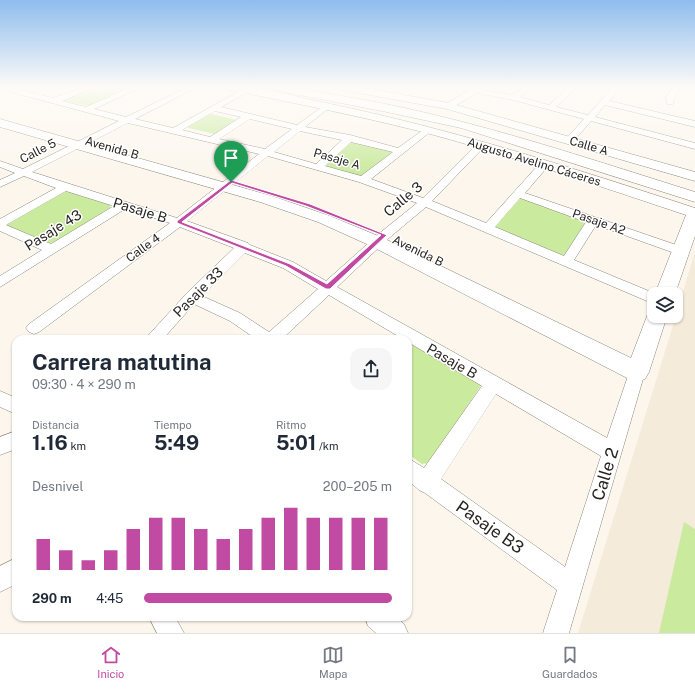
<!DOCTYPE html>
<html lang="es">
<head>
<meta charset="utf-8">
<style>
  :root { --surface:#fff; --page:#f6f6f7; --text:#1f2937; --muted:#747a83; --line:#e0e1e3; --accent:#c14ba3 }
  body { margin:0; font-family:"Public Sans",sans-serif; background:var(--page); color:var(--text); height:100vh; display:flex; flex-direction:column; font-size:15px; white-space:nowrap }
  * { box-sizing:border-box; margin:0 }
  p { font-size:13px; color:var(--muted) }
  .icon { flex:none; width:22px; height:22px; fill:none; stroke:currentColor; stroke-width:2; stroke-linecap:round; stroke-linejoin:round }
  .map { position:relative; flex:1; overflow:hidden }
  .sheet { position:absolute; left:12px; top:335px; width:400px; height:286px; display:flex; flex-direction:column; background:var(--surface); border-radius:12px; box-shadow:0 1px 3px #0004 }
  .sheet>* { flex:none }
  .fabs { position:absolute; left:647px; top:287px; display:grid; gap:8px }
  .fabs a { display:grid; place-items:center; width:36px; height:36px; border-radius:8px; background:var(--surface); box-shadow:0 1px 3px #0004; font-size:20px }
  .pin { position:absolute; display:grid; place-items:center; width:34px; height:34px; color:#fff; margin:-41px -17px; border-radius:50% 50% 50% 0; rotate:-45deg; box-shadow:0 0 4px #0007 }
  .pin .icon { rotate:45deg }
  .round { display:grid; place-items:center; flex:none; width:42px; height:42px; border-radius:12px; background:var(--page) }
  .headline { display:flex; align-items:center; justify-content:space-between; height:68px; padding:0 20px }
  h1 { font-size:22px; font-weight:700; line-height:30px }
  .metrics { display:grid; grid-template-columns:repeat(3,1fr); gap:6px; height:68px; padding:4px 20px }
  .metrics div { display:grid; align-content:center }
  .metrics b { font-size:20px; font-weight:700 }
  .metrics small { font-size:11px; font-weight:400 }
  .metrics p { font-size:11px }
  .chart { height:112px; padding:8px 20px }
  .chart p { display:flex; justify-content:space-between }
  .chart svg { width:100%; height:72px; margin-top:4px; stroke:var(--accent); stroke-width:6 }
  ul { padding:0 20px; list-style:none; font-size:13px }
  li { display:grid; grid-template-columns:64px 48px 1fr; align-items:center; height:30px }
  li i { height:10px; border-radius:5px; background:var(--accent) }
  .tab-bar { display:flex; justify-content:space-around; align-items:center; height:56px; border-top:1px solid var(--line); background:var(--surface); font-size:11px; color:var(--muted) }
  .tab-bar a { display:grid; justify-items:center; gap:2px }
  .tab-bar .active { color:var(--accent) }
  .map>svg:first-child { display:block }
  .built { fill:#f5ebdb }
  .green { fill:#caea9e }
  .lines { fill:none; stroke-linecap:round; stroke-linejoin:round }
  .street-casing { stroke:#8b867d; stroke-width:1 }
  .secondary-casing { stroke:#8b867d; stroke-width:1 }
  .highway-casing { stroke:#8b867d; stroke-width:1 }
  .street { fill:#fff; fill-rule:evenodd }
  .secondary { fill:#fff; fill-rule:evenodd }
  .highway { fill:#fff; fill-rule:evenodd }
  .route { fill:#c14ba3; stroke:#fff; fill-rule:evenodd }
  .labels { text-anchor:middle; stroke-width:3; stroke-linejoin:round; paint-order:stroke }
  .far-street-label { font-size:12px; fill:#272521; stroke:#fff }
  .street-label { font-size:14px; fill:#272521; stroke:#fff }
  .near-street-label { font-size:17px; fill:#272521; stroke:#fff }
</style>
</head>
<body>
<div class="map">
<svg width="695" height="633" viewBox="0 0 695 633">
  <rect width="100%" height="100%" fill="#fcf6ed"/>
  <path class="built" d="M695,251V633H578L676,316Z"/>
  <g class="green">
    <path d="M93,87H107L125,90L90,106L60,100Z"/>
    <path d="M207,113L237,120L218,133L214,134L185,127Z"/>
    <path d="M351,141L395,152L364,177L322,166Z"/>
    <path d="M67,190L110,205V208L55,242L49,243L7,227L6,225Z"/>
    <path d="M521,197L584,219L587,224L564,255L558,254L498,231L495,226Z"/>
    <path d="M398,336H403L482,384L429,463L422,464L408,454V339H396Z"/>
    <path d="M684,522L695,529V633H659Z"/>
  </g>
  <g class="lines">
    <defs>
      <g id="street">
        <path d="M0,87H8L53,98L84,87H94L62,101L86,107L131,87H141L94,109L126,117L188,87H197L135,119L173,128L245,88L249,90L248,92L221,107L297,125L326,104L330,106L329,108L305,127L350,135L398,148L427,127L431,130L430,132L371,179L423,198L478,143L481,142L486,145L484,147L432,201L486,223L541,162L545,161L550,164L525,193L685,248L686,251L685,254L680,255L596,225L574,260L656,294H654V304L426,207L389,238L337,287L607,438L631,367L637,365L643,367L645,372L569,633H543L557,590L425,493L419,490L408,480V458L424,468L482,386L408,342V339H403L329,295L282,339H256L230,321L194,304L163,339H145L187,293L234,248L180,227L39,332L34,334L29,332L26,328L29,324L170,223L125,209L0,287V276L42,250L0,231V219L56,188L24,176L0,187V180L15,173L0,167V161L23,169L119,121L0,89ZM215,111L241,117L210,137L182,130ZM250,119L292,129L265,149L219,139ZM128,123L259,154L177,218L32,172ZM300,131L342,140L316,164L274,152ZM351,142L393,152L361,176L325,166ZM268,156L359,182L417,203L381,232L326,281L293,262L250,245L248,243L187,221ZM66,191L114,206L51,244L6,225ZM520,198L586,222L564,256L495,227ZM245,253L283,268L318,289L269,332L240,313L202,296ZM496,394L601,456L565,567L441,479Z"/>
        <path d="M452,87H482V90L513,95L525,87H534L520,97L549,105L569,87H577L556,107L588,115L613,87H621L609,101L695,121V127L605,105L595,117L695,143V149L591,121L572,143H566V139L584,119L513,100L476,93L452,108H446V104L468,91Z"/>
        <path d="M673,87H681L674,98L673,104H667L666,98Z"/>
        <path d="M0,391L16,398V414L0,407Z"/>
        <path d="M16,431V449L0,455V437Z"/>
        <path d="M16,558V584L0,592V566Z"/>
        <path d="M149,617H175L184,633H157Z"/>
        <path d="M365,617H396L404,624L408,633H376L368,626Z"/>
      </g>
      <g id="secondary">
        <path d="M225,87C256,84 295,97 326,103C452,129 573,168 695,208V236L675,294H655L686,215C599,186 512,156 423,132C359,116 294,103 230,90Z"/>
        <path d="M337,87H358L449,103L695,172V181L447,109L342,90Z"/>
        <path d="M0,119L272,196L330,216L383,238L631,358L647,316L650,310L654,309V316H667L649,372L645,379L637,382L629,379L371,246L318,222L260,202L0,127Z"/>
      </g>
      <path id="highway" d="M269,87C301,87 333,95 365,100C478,121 586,158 695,192V202L461,128L387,112L274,90Z"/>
    </defs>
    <use href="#street" class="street-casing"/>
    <use href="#secondary" class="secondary-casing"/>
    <use href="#highway" class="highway-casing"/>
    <use href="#street" class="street"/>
    <use href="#secondary" class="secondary"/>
    <use href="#highway" class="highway"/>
  </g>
  <linearGradient id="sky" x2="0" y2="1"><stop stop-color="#8ebdee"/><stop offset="0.5" stop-color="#fefbf7"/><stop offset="1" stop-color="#fefbf7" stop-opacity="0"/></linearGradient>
  <rect width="695" height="175" fill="url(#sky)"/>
  <path class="route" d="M231,180L310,204L387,235L330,289H326L286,266L177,223V221ZM232,183L306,206L381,235L327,284L290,264L182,222Z"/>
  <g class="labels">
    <g class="far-street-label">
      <text transform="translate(589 146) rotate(16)" y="4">Calle A</text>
      <text transform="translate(112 148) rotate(16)" y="4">Avenida B</text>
      <text transform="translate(38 151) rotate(-27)" y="4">Calle 5</text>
      <text transform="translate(337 159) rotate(16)" y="4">Pasaje A</text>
      <text transform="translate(534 162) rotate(17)" y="4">Augusto Avelino Cáceres</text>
      <text transform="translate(599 222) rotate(19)" y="4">Pasaje A2</text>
      <text transform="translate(143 248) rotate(-36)" y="4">Calle 4</text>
      <text transform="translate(418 251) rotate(26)" y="4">Avenida B</text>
    </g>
    <g class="street-label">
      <text transform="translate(403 199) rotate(-40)" y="5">Calle 3</text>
      <text transform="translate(140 210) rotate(17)" y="5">Pasaje B</text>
      <text transform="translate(53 230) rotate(-32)" y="5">Pasaje 43</text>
      <text transform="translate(198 292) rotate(-45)" y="5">Pasaje 33</text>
      <text transform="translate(452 361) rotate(30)" y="5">Pasaje B</text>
    </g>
    <g class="near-street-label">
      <text transform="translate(605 474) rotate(-73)" y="6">Calle 2</text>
      <text transform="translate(490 527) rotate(35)" y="6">Pasaje B3</text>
    </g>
  </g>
</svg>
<div class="fabs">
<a><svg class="icon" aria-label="layers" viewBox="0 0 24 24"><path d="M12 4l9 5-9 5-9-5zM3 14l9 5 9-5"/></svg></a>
</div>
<div class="pin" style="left:231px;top:182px;background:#1e9e55"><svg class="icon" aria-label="arrive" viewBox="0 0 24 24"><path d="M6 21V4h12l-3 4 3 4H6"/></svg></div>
<section class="sheet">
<div class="headline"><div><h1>Carrera matutina</h1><p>09:30 · 4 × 290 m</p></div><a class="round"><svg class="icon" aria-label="share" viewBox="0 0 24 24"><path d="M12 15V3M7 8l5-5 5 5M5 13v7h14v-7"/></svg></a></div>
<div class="metrics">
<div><p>Distancia</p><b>1.16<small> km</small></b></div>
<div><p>Tiempo</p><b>5:49</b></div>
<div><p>Ritmo</p><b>5:01<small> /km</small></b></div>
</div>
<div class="chart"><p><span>Desnivel</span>200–205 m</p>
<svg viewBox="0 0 160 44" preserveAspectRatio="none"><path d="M5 44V25M15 44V32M25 44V38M35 44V32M45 44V19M55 44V12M65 44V12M75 44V19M85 44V25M95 44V19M105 44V12M115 44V6M125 44V12M135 44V12M145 44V12M155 44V12"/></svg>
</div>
<ul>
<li><b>290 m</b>4:45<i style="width:100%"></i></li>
</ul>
</section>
</div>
<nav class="tab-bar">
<a class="active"><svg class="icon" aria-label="home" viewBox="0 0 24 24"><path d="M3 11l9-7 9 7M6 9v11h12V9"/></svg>Inicio</a>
<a><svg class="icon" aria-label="map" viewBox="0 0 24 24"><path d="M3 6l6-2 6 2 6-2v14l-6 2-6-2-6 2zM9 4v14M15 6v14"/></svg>Mapa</a>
<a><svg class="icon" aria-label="saved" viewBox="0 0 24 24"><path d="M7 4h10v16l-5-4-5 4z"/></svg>Guardados</a>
</nav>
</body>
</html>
